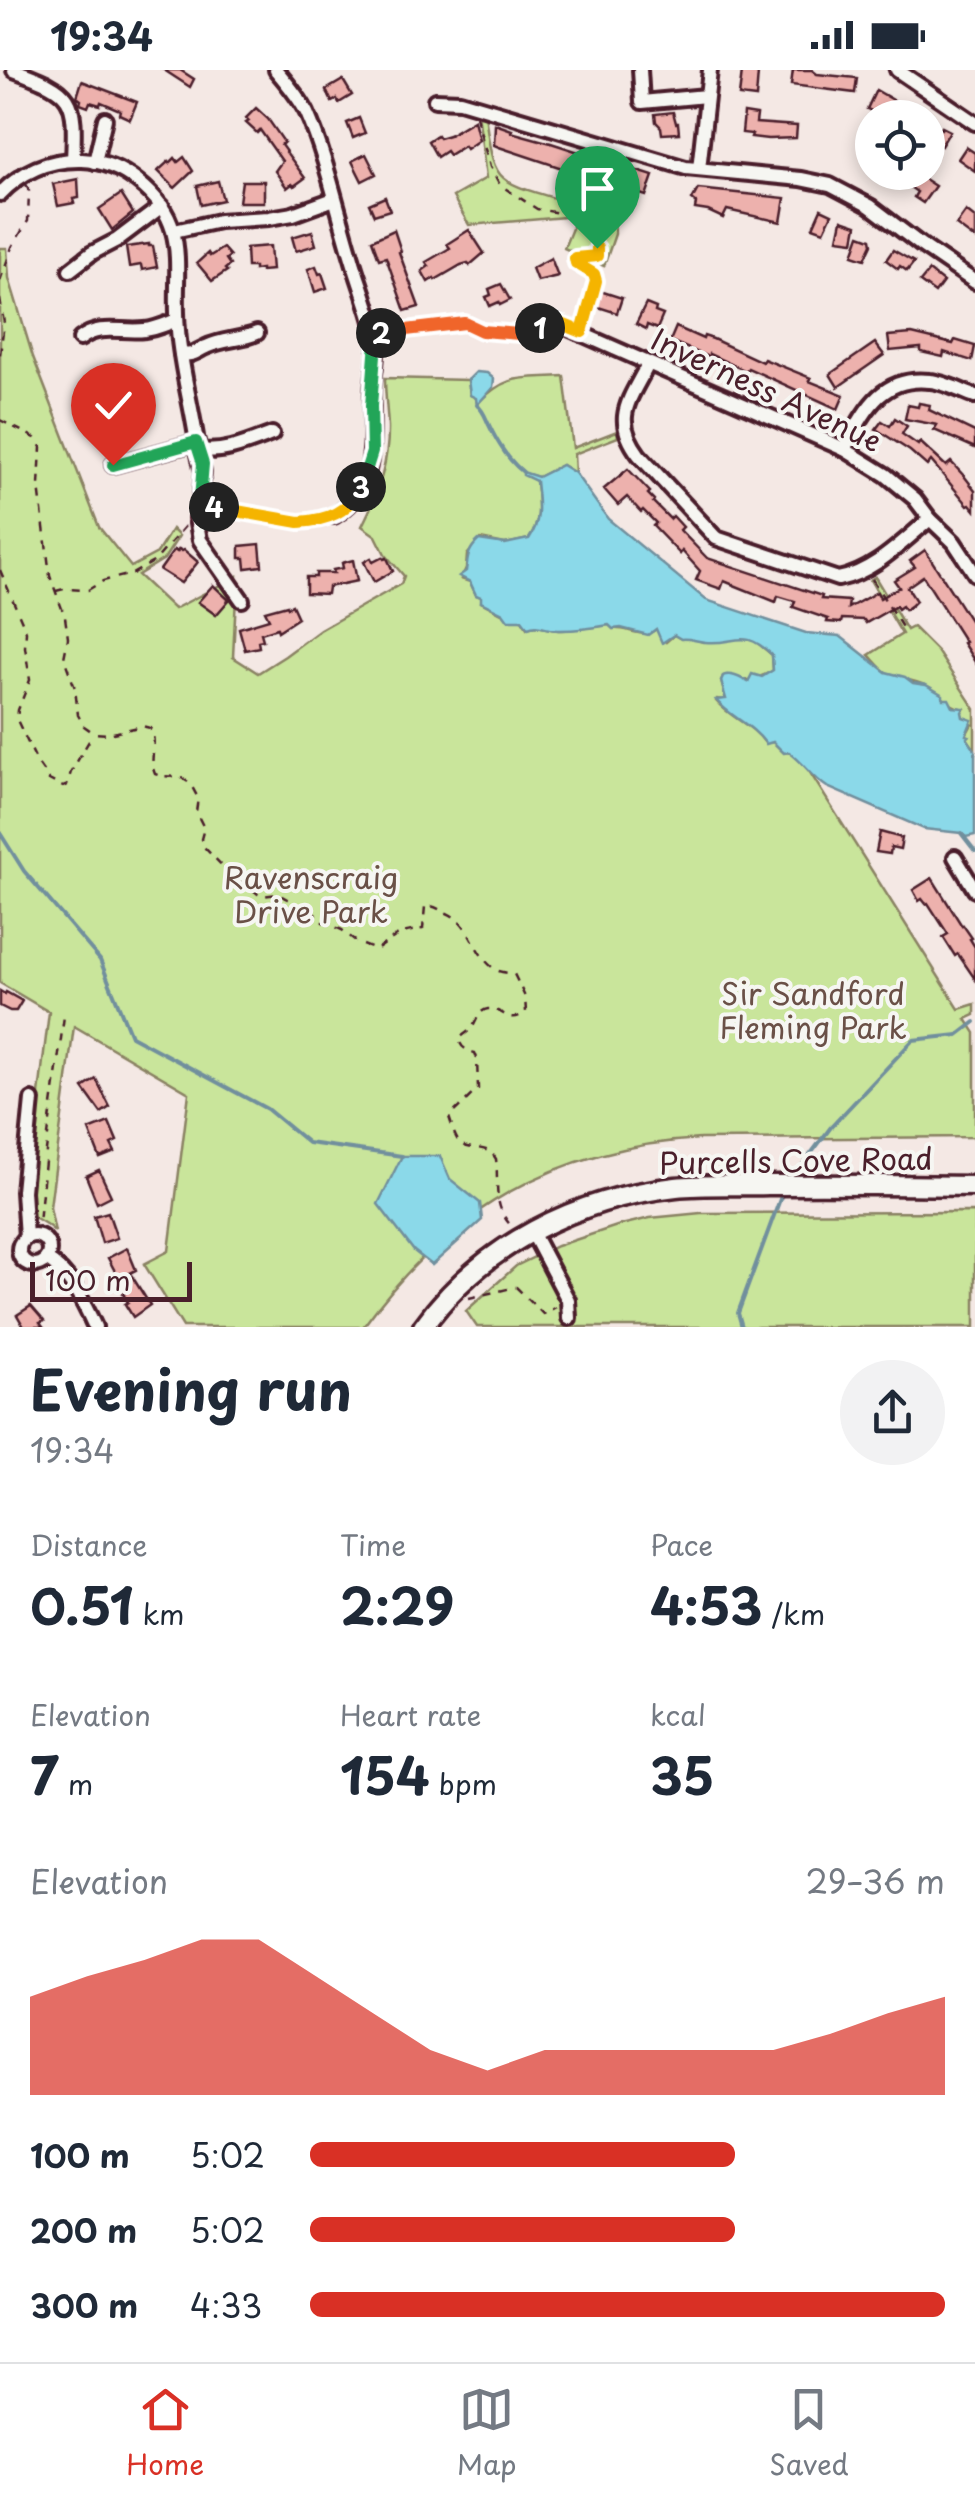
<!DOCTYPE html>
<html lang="en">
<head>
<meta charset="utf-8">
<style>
  :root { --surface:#fff; --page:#f2f2f3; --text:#1f2937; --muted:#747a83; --line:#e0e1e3; --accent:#d93025 }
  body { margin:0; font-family:"Playpen Sans",sans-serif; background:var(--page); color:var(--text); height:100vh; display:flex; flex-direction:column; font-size:38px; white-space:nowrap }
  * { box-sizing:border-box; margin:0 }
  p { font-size:32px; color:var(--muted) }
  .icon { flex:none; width:55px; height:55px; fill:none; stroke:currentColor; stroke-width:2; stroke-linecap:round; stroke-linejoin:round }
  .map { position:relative; height:1257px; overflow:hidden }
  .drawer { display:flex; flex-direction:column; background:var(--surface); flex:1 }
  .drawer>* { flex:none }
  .tools { position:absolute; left:855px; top:30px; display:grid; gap:20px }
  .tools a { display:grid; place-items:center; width:90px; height:90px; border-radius:50%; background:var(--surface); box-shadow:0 5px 15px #0003; font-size:50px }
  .scale { position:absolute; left:30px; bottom:25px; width:162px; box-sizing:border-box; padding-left:10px; border:5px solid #4a1f2b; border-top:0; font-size:28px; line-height:35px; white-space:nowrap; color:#4a1f2b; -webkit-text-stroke:8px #f6f6f2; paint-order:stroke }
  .pin { position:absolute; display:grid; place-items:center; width:85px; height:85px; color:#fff; margin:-102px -42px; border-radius:50% 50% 50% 0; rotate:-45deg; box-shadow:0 0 10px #0007 }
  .pin .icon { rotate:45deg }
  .km { position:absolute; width:50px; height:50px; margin:-25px; border-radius:50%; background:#222; color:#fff; font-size:28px; line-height:50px; text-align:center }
  .round { display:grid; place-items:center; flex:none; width:105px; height:105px; border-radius:52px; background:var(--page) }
  .summary { display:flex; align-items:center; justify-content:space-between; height:170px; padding:0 30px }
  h1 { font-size:55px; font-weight:700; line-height:75px }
  .figures { display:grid; grid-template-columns:repeat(3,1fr); gap:15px; height:170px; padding:10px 30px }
  .figures div { display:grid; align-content:center }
  .figures b { font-size:50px; font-weight:700 }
  .figures small { font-size:28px; font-weight:400 }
  .figures p { font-size:28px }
  .chart { height:280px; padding:20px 30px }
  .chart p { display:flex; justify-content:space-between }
  .chart svg { width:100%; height:180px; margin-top:10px; fill:var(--accent); opacity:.7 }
  ul { padding:0 30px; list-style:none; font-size:32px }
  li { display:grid; grid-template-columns:160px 120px 1fr; align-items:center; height:75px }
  li i { height:25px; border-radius:12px; background:var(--accent) }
  .status { display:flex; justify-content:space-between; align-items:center; height:70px; padding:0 50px; background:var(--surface); direction:ltr }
  .status svg { height:28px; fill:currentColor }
  .menu { display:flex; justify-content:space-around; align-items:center; height:140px; border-top:2px solid var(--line); background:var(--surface); font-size:28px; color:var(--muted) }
  .menu a { display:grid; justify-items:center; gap:5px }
  .menu .selected { color:var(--accent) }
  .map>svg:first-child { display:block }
  .green { fill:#c9e59b; stroke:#8a8263; stroke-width:2.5 }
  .water { fill:#8bd9e9; stroke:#718f9d; stroke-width:2.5 }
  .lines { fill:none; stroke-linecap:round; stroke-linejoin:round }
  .stream { stroke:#718f9d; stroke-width:4 }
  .building { fill:#edb1ad; stroke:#4a1f2b; stroke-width:2.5 }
  .minor-casing { stroke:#4a1f2b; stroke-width:20 }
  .major-casing { stroke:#4a1f2b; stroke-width:25 }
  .path { stroke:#4a1f2b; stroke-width:2.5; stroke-dasharray:8 8; stroke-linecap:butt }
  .minor { stroke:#f6f6f2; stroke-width:12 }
  .major { stroke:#f6f6f2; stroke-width:18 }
  .split-1-casing { stroke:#fff; stroke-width:20 }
  .split-2-casing { stroke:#fff; stroke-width:20 }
  .split-3-casing { stroke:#fff; stroke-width:20 }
  .split-4-casing { stroke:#fff; stroke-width:20 }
  .split-5-casing { stroke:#fff; stroke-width:20 }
  .split-1 { stroke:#f5b400; stroke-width:12 }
  .split-2 { stroke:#f0652b; stroke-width:12 }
  .split-3 { stroke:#22a559; stroke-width:12 }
  .split-4 { stroke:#f5b400; stroke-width:12 }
  .split-5 { stroke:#22a559; stroke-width:12 }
  .labels { text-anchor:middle; stroke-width:8; stroke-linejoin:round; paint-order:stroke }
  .street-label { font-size:30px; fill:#4a1f2b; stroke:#f6f6f2 }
  .park-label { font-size:30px; fill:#6a5047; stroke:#f6f6f2 }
</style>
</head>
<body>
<div class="status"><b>19:34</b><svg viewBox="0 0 49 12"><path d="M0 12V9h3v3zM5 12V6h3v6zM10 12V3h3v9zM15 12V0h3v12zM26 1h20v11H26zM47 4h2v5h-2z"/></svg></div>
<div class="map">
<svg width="975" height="1257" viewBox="0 0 975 1257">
  <rect width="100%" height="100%" fill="#f4e8e4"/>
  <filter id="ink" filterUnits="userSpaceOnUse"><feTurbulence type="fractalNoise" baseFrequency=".01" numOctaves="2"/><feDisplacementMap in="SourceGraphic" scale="20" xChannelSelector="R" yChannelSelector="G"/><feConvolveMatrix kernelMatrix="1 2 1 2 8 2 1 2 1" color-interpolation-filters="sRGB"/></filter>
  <g filter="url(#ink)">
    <g class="green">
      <path d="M478,42L485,44C494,112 493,110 558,129L557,135L584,141L586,137L614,144L615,164L604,196L564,178L577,146L469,155L453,127L486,108Z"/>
      <path d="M0,178H7L9,208L33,287L99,457L131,497L157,483L172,459L179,466L164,489L138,505L174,539L237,506L233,587L258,603L285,586L320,560L401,514L404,506L385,484L376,466L362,456C378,425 389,392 388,356C387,340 385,324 385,308L468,310L470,325L476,328L477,334C508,302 523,309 564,306L573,378L617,361L618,367L574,384L575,403L562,395L538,407L523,403L536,411C538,433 542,451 529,469L505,474L481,469L467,485L466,498L461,509L470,512L476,525L482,527L481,532L513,549L522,550L527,558C540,553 546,560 559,560C573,560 594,557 609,555L613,559C628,557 644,570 656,559L666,572L674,565L681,569L688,567L703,572L745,568L754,570L772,585L773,601C750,611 751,613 727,605L723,606L721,611L726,630L717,629L716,631C730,648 752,654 765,673L773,672L784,683L789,682L804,693L959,939L975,934V945L966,949L975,963V1067L700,1069C555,1077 448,1140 363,1257H183L144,1194L169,1181L189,1023L74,956L50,1137L55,1162C46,1151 34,1150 25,1139L49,942L0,913Z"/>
      <path d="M875,507L907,560L913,557L937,581L975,639V680L967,668L969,666L966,665L972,654L963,647L961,642L964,639C949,637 943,626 931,618C918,610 900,610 886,602C880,598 874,590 869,585L902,564L870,510Z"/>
      <path d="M975,1142V1257H477L466,1241L516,1196L557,1176L617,1156L650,1148L701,1143Z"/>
    </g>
    <g class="water">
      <path d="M476,302L487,303L494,309L493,317L477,335L476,328L470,325L468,310Z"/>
      <path d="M562,395L575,403L608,449L706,530L806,563L840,566L886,602L905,607L913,613L926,615L943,625V629H949L953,637L964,638L962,642L963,647L972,650L966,665L969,666L967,668L975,680V765L966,767L961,763L924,759L827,717C812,707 804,693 789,682L784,683L773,672L766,674C752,654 730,647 716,630L726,629L721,611L723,606C731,602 742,609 748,612L752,604L762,607L773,600L772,585C743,557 737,575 705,572C695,571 690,568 681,569L674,565L662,573L656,559L648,565L621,558L613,559L609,555C593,558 575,560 560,560C547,561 540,553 528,558L522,550H508L503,543L481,532V527L476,525L470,512L459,506L466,501C468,486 468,480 479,470L505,474L529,469C542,450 538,433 536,411L523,405V402L538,407Z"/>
      <path d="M402,1086H440L450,1109L480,1133L482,1150L432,1195L414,1181L378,1134Z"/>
    </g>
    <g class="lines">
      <g class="stream">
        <path d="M477,335C484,341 485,347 489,355C497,372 509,391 523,402"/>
        <path d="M0,763L24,801L100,890L131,966L267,1039L308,1073L402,1086"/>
        <path d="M961,763L975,781"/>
        <path d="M792,1109L831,1057L913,970L958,965L975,952"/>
        <path d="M742,1257L738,1243L783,1121"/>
      </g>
    </g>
    <g class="building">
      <path d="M164,0H180L194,9L190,17Z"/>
      <path d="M793,0H812L817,4L857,8L855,23L791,15Z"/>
      <path d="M742,2L758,3L756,28L739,26Z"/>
      <path d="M343,10L352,25L339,33L337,29L332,32L326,20Z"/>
      <path d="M82,11L137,32L130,49L119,44L120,40L101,32L100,35L90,32L88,37L80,34L81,30L77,27Z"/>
      <path d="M876,20L912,41L909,48H886L867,39Z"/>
      <path d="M256,38L268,49L284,72L281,75L305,108L294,116L292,114L287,118L275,101L282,91L260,60L257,63L246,53L249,51L246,48Z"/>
      <path d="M673,42L676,53H678L679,63L662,64L661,57L656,52L655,44Z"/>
      <path d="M744,43L757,45L756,53L797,56L796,68L768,69L751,67L752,64L742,63Z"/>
      <path d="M359,48L365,63L353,68L347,53Z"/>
      <path d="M474,50L479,70L466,79L464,76L449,85L446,81L437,87L428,71L437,65L439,68L449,65Z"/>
      <path d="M928,52L938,58L941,59L942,57L950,61L941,76L928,68Z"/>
      <path d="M495,54L512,60L511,62L551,73L653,106L646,126L499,77L494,75Z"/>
      <path d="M966,77L975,83V101L958,89Z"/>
      <path d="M366,84L376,104L362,111L352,91Z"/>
      <path d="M184,87L193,101L175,118L158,101L169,91L170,93L175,88L178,92Z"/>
      <path d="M915,103L935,116L923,133L914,127L917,122L907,115Z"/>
      <path d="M78,109L79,128L73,129L74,133L58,136L53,114Z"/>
      <path d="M218,111L223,130L201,135L197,116Z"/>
      <path d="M242,111H264V132H239Z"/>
      <path d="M698,119L785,128L781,152L727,140L723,148L708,141L695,139L696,133L692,130Z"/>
      <path d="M121,124L133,143L112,160L99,139Z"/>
      <path d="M385,127L390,140L374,145L369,134Z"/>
      <path d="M821,139L832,144L824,161L813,157Z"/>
      <path d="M966,141L975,148V169L956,155Z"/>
      <path d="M842,150L857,155L854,171L838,169Z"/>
      <path d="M394,160L401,181L399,182L419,237L405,241L386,187L379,189L372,170Z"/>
      <path d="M469,160L484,183L470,195L468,193L461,195L435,210L434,208L428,212L422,201L429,196L426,192L450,178L447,174Z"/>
      <path d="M312,161L316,175L296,181L292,167Z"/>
      <path d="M860,165L871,169L872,174L865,189L853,185Z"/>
      <path d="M149,174V176H153L157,197L142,200L141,195L129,197L126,177Z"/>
      <path d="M270,176L272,200L261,201V199L254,200V197H247L246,178Z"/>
      <path d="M223,178L230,186L226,189L230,195L225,199L227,201L212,211L197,193L208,183L210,186Z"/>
      <path d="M893,180L914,192L907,201L900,196L898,199L886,190Z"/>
      <path d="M551,188L558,206L537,211L532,198Z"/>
      <path d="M316,196L319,204L322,203L327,218L315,222L308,199Z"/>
      <path d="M929,201L943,212L935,223L920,212Z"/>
      <path d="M501,214L510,230L500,235L499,232L490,236L486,227L491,225L489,219Z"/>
      <path d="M600,221L622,228L617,243L595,236Z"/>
      <path d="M646,234L656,238L655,242L663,245L657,259L647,255L646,259L636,254Z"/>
      <path d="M676,257L703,269L704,266L713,269L762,292L764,289L811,308L809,311L844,325L838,339L748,298L746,301L709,284L708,287L670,271Z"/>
      <path d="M912,264L953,274L955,270L975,276L972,291L944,282L943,287L921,282V278L890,281L888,266Z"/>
      <path d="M875,273L884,285L838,317L830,304Z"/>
      <path d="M919,333L930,335L929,340L975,362V378L934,360L937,355L905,349L908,335L918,337Z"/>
      <path d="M895,348L907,356L902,364L918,375L920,372L946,396L951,392L965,407L975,420V440L970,434L968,435L931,391L927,396L910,381L876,359L882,351L890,356Z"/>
      <path d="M628,399L650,422L648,424L654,430L653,432L670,449L673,446L683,457L680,460L707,488L822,526L821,529L849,531L848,538L877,522L880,528L899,517L894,510L915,497L910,491L925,480L975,558V592L963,573L965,572L923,506L907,517L916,531L912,535L905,540L902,536L898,539L896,536L866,553L864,550L842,549L841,553L827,552L828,549L793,537L795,531L778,526L776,532L724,511L721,519L696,510L700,501L682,481L680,484L653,456L656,453L643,440L641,442L627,427L618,435L604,419Z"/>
      <path d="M260,474L262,496L246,498L245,488H240V476Z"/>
      <path d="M179,479L182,481L184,480L198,492L181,513L160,500L174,480L177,482Z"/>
      <path d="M383,487L384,489L387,488L393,501L374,512L364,492L371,488L373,492Z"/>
      <path d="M353,490L357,511L328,517L327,524L306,523V507H316V503H334L333,500L343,498L342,493Z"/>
      <path d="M213,515L229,530L216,545L198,532Z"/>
      <path d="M287,535L288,537L292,535L298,548L278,561L277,558L261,563L263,570L258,571L259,577L245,580L239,558L269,549L265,541Z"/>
      <path d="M880,762L902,768L900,779L891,777L890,784L876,782Z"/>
      <path d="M932,808L962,856L963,855L972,868L970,869L975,877V909L958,884L955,886L943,867L948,864L928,833L926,834L922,829L919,831L913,820Z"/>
      <path d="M0,921L5,924L6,922L22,931L16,941H10L0,936Z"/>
      <path d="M96,1009L110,1037L101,1043L83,1018Z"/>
      <path d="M109,1052L117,1071L111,1074L115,1082L100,1088L89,1060Z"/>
      <path d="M99,1100L111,1126L97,1133L86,1106Z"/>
      <path d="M108,1142L117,1168L102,1173L94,1146Z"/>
      <path d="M127,1178L136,1200L130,1203L150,1235L133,1247L125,1234L128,1232L123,1224L126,1222L108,1188Z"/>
      <path d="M31,1236L44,1251L40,1253L43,1257H24L17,1245Z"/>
    </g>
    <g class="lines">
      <defs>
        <g id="minor">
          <path d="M14,0C74,22 76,27 73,90"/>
          <path d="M276,0C287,13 299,27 307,43C326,86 338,143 352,188C359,213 372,244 376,269C378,286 373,305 372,322C370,367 381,418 334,446"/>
          <path d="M640,0L642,32L706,26"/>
          <path d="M897,0L975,53"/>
          <path d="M435,30L460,31L686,98L801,109L830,115L870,136L921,175L975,212"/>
          <path d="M95,92L105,49"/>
          <path d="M699,99L710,0"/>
          <path d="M0,124C22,101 50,89 82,90C103,91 122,99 138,112C193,155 172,200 178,260C181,300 193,340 198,380L203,402L199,441L196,448L200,470L242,530"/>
          <path d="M174,161L219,151L269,148L293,144L334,129"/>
          <path d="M70,200L92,183L117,170L162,136"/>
          <path d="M557,253L844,379L886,405L915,429L930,449L954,472L975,504"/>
          <path d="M80,269C101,253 121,263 145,260C156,259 166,254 177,250"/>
          <path d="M181,284C192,286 195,282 206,277C222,269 241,270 257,263"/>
          <path d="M648,294C630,330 611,348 639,385L716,468L838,509C874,502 902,472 930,449"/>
          <path d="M844,379C864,343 880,305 930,311C944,312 961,321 975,326"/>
          <path d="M198,380C224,384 248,373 272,364"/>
          <path d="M113,395L197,372"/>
          <path d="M955,787L975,820"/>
          <path d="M532,1162L568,1230L569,1248"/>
          <circle cx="34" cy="1180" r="15"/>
          <path d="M26,1167L23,1121L32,1030"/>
          <path d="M46,1189C70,1203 84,1233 95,1257"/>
        </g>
        <path id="major" d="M423,1257C481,1175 578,1128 676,1117C706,1114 738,1116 768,1115C837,1114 906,1115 975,1116"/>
      </defs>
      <use href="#minor" class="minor-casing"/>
      <use href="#major" class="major-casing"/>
      <g class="path">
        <path d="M476,46L490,97L500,115L537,139L581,147L587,150L589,166L597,178V186L575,188L576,193L594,205L597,211L585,252"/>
        <path d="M0,211L12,177L28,151L29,120L26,114"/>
        <path d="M0,229L4,253L0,285"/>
        <path d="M388,262L465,253L482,261L520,264L546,256"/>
        <path d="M0,350L35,368L41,377L39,416L50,506L65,547L68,568L64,588L75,618L78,645L84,656L94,663L109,664L142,656L150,658C159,672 148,688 155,704L161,706L180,707L190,713L198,728L196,742L204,758L201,769L204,777L235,809L247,815L258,824L263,826L278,824L315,844L323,852L342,860L358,873L376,880C398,865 396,863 423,859L425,836C434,835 438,839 447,843C472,854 472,880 492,897C498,903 507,902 514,904L525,927L526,942C509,956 503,938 488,939C478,940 477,952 472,958C468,962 463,965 459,969C461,978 466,980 475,983L477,988L478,1019L449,1047C452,1055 454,1066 459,1072C470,1084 485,1071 496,1089C499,1118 492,1136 513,1158"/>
        <path d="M210,437L299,452L321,449"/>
        <path d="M0,500L26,561L25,577L30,610L18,640L17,650L38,694L49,710L63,717L67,715L71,702L93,664"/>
        <path d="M872,509L905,562"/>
        <path d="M56,521L64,519L88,520L103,511L132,504L155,491L185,456"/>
        <path d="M38,1163L46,1081L64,946"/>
        <path d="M469,1228L516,1217L543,1244L556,1237"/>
      </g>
      <use href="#minor" class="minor"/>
      <use href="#major" class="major"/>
    </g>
  </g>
  <g class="lines" filter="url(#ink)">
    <defs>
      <path id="split-1" d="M540,258L557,252L582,262L596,211L594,204L576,193L575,188L597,186V178"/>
      <path id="split-2" d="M381,263L465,253L482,261L520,264L540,258"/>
      <path id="split-3" d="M361,417L372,382L371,336L376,272L374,264L381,263"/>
      <path id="split-4" d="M214,437L299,452C328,450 347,443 361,417"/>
      <path id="split-5" d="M113,395L196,372L203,394L199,440L214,437"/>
    </defs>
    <use href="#split-1" class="split-1-casing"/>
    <use href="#split-2" class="split-2-casing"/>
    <use href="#split-3" class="split-3-casing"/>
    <use href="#split-4" class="split-4-casing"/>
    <use href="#split-5" class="split-5-casing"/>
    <use href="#split-1" class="split-1"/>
    <use href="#split-2" class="split-2"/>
    <use href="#split-3" class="split-3"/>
    <use href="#split-4" class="split-4"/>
    <use href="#split-5" class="split-5"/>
  </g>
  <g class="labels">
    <g class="street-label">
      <text transform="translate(766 321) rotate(25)" y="10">Inverness Avenue</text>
      <text transform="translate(796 1092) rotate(-1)" y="10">Purcells Cove Road</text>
    </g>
    <g class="park-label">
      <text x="311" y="819">Ravenscraig<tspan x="311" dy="34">Drive Park</tspan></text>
      <text x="813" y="935">Sir Sandford<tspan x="813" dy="34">Fleming Park</tspan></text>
    </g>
  </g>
</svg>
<div class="tools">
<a><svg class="icon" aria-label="locate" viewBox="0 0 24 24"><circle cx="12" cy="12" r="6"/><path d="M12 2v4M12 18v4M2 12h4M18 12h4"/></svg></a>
</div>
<div class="scale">100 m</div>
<div class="pin" style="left:597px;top:178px;background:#1e9e55"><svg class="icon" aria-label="arrive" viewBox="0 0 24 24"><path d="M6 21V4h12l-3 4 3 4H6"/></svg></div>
<div class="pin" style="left:113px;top:395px;background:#d93025"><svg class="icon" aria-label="check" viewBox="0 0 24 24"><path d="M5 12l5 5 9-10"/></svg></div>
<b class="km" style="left:540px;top:258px">1</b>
<b class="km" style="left:381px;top:263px">2</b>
<b class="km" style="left:361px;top:417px">3</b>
<b class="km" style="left:214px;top:437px">4</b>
</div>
<section class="drawer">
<div class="summary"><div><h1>Evening run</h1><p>19:34</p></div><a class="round"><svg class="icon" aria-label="share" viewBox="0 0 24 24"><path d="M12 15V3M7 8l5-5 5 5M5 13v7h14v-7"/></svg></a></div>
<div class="figures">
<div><p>Distance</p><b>0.51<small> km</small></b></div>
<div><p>Time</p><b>2:29</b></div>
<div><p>Pace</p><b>4:53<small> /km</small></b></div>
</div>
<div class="figures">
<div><p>Elevation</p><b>7<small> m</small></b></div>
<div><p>Heart rate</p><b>154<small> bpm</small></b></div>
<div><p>kcal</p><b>35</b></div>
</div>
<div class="chart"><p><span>Elevation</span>29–36 m</p>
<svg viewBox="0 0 160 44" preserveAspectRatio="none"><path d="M0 44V20L10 15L20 11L30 6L40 6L50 15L60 24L70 33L80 38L90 33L100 33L110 33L120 33L130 33L140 29L150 24L160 20V44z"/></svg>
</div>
<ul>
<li><b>100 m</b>5:02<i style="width:67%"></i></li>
<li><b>200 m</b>5:02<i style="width:67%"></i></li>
<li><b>300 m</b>4:33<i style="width:100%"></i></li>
</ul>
</section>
<nav class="menu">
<a class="selected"><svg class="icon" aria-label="home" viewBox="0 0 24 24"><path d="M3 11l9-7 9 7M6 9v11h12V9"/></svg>Home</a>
<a><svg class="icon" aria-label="map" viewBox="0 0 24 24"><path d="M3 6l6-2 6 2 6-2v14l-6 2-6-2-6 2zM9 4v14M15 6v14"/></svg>Map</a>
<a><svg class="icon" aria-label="saved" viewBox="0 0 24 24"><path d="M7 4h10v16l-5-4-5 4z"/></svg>Saved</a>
</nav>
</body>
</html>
